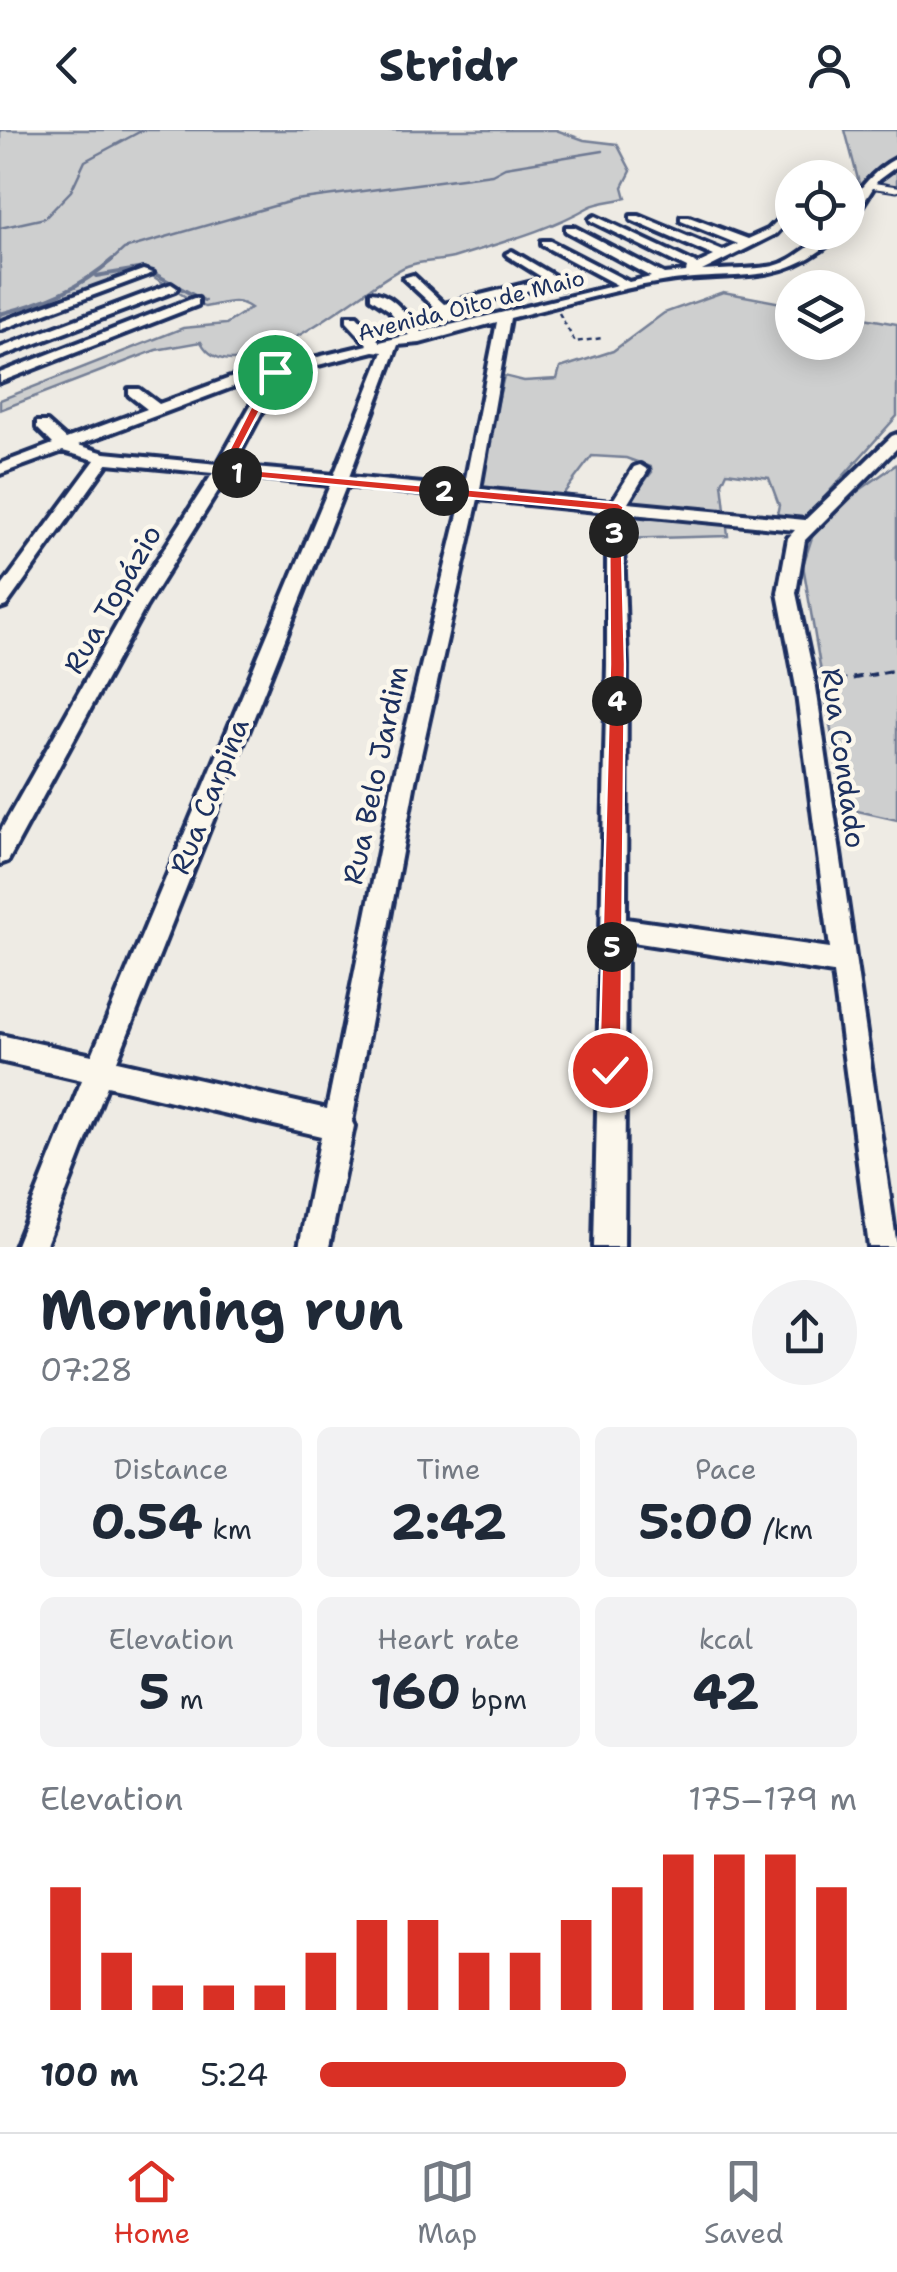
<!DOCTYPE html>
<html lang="en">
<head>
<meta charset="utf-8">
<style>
  :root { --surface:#fff; --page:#f2f2f3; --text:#1f2937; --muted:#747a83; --line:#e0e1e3; --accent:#d93025 }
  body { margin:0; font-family:"Shantell Sans",sans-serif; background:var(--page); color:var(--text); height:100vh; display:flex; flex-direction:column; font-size:38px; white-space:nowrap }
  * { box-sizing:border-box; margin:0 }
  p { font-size:32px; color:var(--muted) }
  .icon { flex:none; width:55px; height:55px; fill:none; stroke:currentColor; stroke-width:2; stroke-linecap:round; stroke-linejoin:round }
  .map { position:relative; height:1117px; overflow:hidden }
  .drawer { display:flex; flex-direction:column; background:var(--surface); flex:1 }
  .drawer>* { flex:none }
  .controls { position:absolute; left:775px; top:30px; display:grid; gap:20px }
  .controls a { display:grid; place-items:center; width:90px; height:90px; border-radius:50%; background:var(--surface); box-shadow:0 5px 25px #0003; font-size:50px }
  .pin { position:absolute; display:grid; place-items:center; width:85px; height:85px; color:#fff; margin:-42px; border:5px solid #fff; border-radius:50%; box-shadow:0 2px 10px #0007 }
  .km { position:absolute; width:50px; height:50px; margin:-25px; border-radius:50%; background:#222; color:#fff; font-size:28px; line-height:50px; text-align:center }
  .round { display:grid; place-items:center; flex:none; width:105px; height:105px; border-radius:52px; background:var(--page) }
  .summary { display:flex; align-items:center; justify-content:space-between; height:170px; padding:0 40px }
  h1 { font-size:55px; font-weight:700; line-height:75px }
  .figures { display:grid; grid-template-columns:repeat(3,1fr); gap:15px; height:170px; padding:10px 40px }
  .figures div { display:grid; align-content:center; border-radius:15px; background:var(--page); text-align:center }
  .figures b { font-size:50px; font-weight:700 }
  .figures small { font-size:28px; font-weight:400 }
  .figures p { font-size:28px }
  .chart { height:280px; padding:20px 40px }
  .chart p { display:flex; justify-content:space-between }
  .chart svg { width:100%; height:180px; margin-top:10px; stroke:var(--accent); stroke-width:6 }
  ul { padding:0 40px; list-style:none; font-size:32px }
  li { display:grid; grid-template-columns:160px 120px 1fr; align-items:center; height:75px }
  li i { height:25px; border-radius:12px; background:var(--accent) }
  header { display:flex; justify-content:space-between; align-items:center; height:130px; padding:0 40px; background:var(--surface); font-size:45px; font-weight:700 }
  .tab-bar { display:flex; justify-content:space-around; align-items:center; height:140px; border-top:2px solid var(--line); background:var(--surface); font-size:28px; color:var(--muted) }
  .tab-bar a { display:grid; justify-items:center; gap:5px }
  .tab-bar .selected { color:var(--accent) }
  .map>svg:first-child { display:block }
  .green { fill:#cecfcf; stroke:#747f96; stroke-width:2.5 }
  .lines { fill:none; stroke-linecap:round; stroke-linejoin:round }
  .stream-far1 { stroke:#6d7892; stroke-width:2.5 }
  .stream { stroke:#6d7892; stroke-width:4 }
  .lane-casing { stroke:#1b2f5e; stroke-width:9 }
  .street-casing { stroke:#1b2f5e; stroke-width:8 }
  .path-far1 { stroke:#1b2f5e; stroke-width:2.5; stroke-dasharray:5 4; stroke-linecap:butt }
  .path { stroke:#1b2f5e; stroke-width:4; stroke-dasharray:9 6; stroke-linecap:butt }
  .lane { stroke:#fbf7ec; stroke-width:5 }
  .street { fill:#fbf7ec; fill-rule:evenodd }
  .route { fill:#d93025; stroke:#fff; stroke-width:2.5 }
  .labels { text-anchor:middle; stroke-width:9; stroke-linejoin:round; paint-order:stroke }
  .far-street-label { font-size:22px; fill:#1b2f5e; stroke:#fbf7ec }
  .street-label { font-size:28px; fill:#1b2f5e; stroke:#fbf7ec }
</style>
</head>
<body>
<header><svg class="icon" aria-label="back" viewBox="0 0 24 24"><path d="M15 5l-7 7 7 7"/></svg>Stridr<svg class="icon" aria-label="person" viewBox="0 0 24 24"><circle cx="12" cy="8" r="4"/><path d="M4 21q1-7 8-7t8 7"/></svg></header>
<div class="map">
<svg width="897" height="1117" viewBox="0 0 897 1117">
  <rect width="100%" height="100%" fill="#eeebe4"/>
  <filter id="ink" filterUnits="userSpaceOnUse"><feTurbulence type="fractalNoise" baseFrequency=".01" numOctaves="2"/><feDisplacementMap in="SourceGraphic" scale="20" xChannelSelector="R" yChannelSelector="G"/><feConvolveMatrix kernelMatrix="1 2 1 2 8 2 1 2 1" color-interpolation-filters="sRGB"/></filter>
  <g filter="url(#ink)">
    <g class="green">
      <path d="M0,0H556L584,10L617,14L631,41L623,57L626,68C615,71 598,72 589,77C547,101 499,113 453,128C438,132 422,130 407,136C369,150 235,276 201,212L156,220L0,280V270L183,198L226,194L251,178C236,166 221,175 205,177C199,177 155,147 144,141L0,194Z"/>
      <path d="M845,0H897V57L882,53L879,38L860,57Z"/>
      <path d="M723,162L792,175V212H848V185L897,194V286L803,391L776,389L779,375L769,348L727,342L722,353L728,406L619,409V383L652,342L651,337L626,328L592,326L561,367L477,360L504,246L524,251L557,249L560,238L613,221L664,183Z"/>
      <path d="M897,334V690L844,678L803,435L815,398L834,378Z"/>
    </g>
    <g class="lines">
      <g class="stream-far1">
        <path d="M0,98L45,88L71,61L85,31L143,0"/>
        <path d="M110,132L124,119L295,70L492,44L505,37L603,21"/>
      </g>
      <g class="stream">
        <path d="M96,146L144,138L204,171"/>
        <path d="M0,184C43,173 79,159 113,129"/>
      </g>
      <defs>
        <path id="lane" d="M870,55L897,59"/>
        <g id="street">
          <path d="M897,28V36L878,50L852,91L848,92C848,66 875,39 897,28Z"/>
          <path d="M595,86L697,134L714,126L631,90V86H639L723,121L738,114L681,91V87H689L748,109L768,100L780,88L789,90L776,104L702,141C726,139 751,140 774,136C800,130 818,102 843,102C781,161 736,139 661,152C611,160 560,176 510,188L480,359L612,372L634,337L640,335L648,340L628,373L805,390L892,306L897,304V318L805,410L796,463L816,557L897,1117H869L833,843L626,811L624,1117H594L607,535V382L478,369L415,652L352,992L354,996L329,1117H299L321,1006L107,956L45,1117H15L82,950L0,931V905L92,925L330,355L228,345L145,478L8,731L0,734V702L127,477L213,343L108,333L6,476L0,478V459L95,330L63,321L0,344V334L53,314L37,298V292H47L66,309L147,279L129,265V259H139L159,274L233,247L368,215L347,192V186H357L380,212L409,205L389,180L371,168V162C393,163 407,186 421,202L617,155L542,115V111H550L629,152L651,147L566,101V97H574L664,144L686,142L687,138L591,91L590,89ZM497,192L464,358L349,347L398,215L420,213ZM374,221L383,222L334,345L233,336L282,244ZM266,248L218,334L105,323L78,315L243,253ZM346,356L462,368L393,652L327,979L117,931ZM622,383L795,400L788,408L778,463L796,557L830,818L626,789L627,535Z"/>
          <path d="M512,121L568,154L562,158L554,154L450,180L457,188L451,192L403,148L413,145L444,174L545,149L508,126L506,124Z"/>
          <path d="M143,140L153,143L0,200V192Z"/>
          <path d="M171,154L177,158L175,161L0,227V218Z"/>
          <path d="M194,168L198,169V175L0,252V243Z"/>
        </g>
      </defs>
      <use href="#lane" class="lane-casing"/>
      <use href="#street" class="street-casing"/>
      <path class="path-far1" d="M559,183L575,212L603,208"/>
      <path class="path" d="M823,554L897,540"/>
      <use href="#lane" class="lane"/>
      <use href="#street" class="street"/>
    </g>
  </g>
  <path class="route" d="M275,239L280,242L230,338L618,373L624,377L621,383L625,534L621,940L618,948L610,951L602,948L599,940L610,534L609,381L217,344L269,242Z"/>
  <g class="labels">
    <g class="far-street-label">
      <text transform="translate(471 175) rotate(-14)" y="8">Avenida Oito de Maio</text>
    </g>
    <g class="street-label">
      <text transform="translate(112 469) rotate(-60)" y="10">Rua Topázio</text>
      <text transform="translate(844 628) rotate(82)" y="10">Rua Condado</text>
      <text transform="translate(375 645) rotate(-78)" y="10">Rua Belo Jardim</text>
      <text transform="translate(209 666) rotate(-68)" y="10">Rua Carpina</text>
    </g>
  </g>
</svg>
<div class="controls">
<a><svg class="icon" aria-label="locate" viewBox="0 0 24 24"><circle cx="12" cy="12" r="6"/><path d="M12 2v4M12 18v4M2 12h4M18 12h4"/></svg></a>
<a><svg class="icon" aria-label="layers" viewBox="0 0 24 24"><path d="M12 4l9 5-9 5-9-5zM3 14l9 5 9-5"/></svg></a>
</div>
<div class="pin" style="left:275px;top:242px;background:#1e9e55"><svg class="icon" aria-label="arrive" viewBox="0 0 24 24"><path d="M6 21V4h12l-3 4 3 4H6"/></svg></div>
<div class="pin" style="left:610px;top:940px;background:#d93025"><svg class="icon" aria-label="check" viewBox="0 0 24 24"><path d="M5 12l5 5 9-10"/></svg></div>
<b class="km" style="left:237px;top:343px">1</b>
<b class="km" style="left:444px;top:361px">2</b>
<b class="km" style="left:614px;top:403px">3</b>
<b class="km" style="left:617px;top:571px">4</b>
<b class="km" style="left:612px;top:817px">5</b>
</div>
<section class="drawer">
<div class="summary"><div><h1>Morning run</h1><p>07:28</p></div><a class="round"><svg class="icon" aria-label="share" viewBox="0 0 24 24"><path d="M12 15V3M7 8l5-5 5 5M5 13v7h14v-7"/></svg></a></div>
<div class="figures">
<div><p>Distance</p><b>0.54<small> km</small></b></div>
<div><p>Time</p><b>2:42</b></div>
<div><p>Pace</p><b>5:00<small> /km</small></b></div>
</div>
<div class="figures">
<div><p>Elevation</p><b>5<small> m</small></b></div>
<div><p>Heart rate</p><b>160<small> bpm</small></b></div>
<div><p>kcal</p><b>42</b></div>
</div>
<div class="chart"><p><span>Elevation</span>175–179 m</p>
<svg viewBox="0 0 160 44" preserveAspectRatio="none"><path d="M5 44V14M15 44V30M25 44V38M35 44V38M45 44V38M55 44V30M65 44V22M75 44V22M85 44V30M95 44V30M105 44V22M115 44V14M125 44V6M135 44V6M145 44V6M155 44V14"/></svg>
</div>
<ul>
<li><b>100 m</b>5:24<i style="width:57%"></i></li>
</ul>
</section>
<nav class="tab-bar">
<a class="selected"><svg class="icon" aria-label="home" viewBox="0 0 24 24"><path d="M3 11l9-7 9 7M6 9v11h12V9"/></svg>Home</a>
<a><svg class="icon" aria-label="map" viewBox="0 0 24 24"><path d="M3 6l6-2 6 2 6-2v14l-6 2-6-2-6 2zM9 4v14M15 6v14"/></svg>Map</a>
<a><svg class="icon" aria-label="saved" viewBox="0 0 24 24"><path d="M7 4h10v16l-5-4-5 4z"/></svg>Saved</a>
</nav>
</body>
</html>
